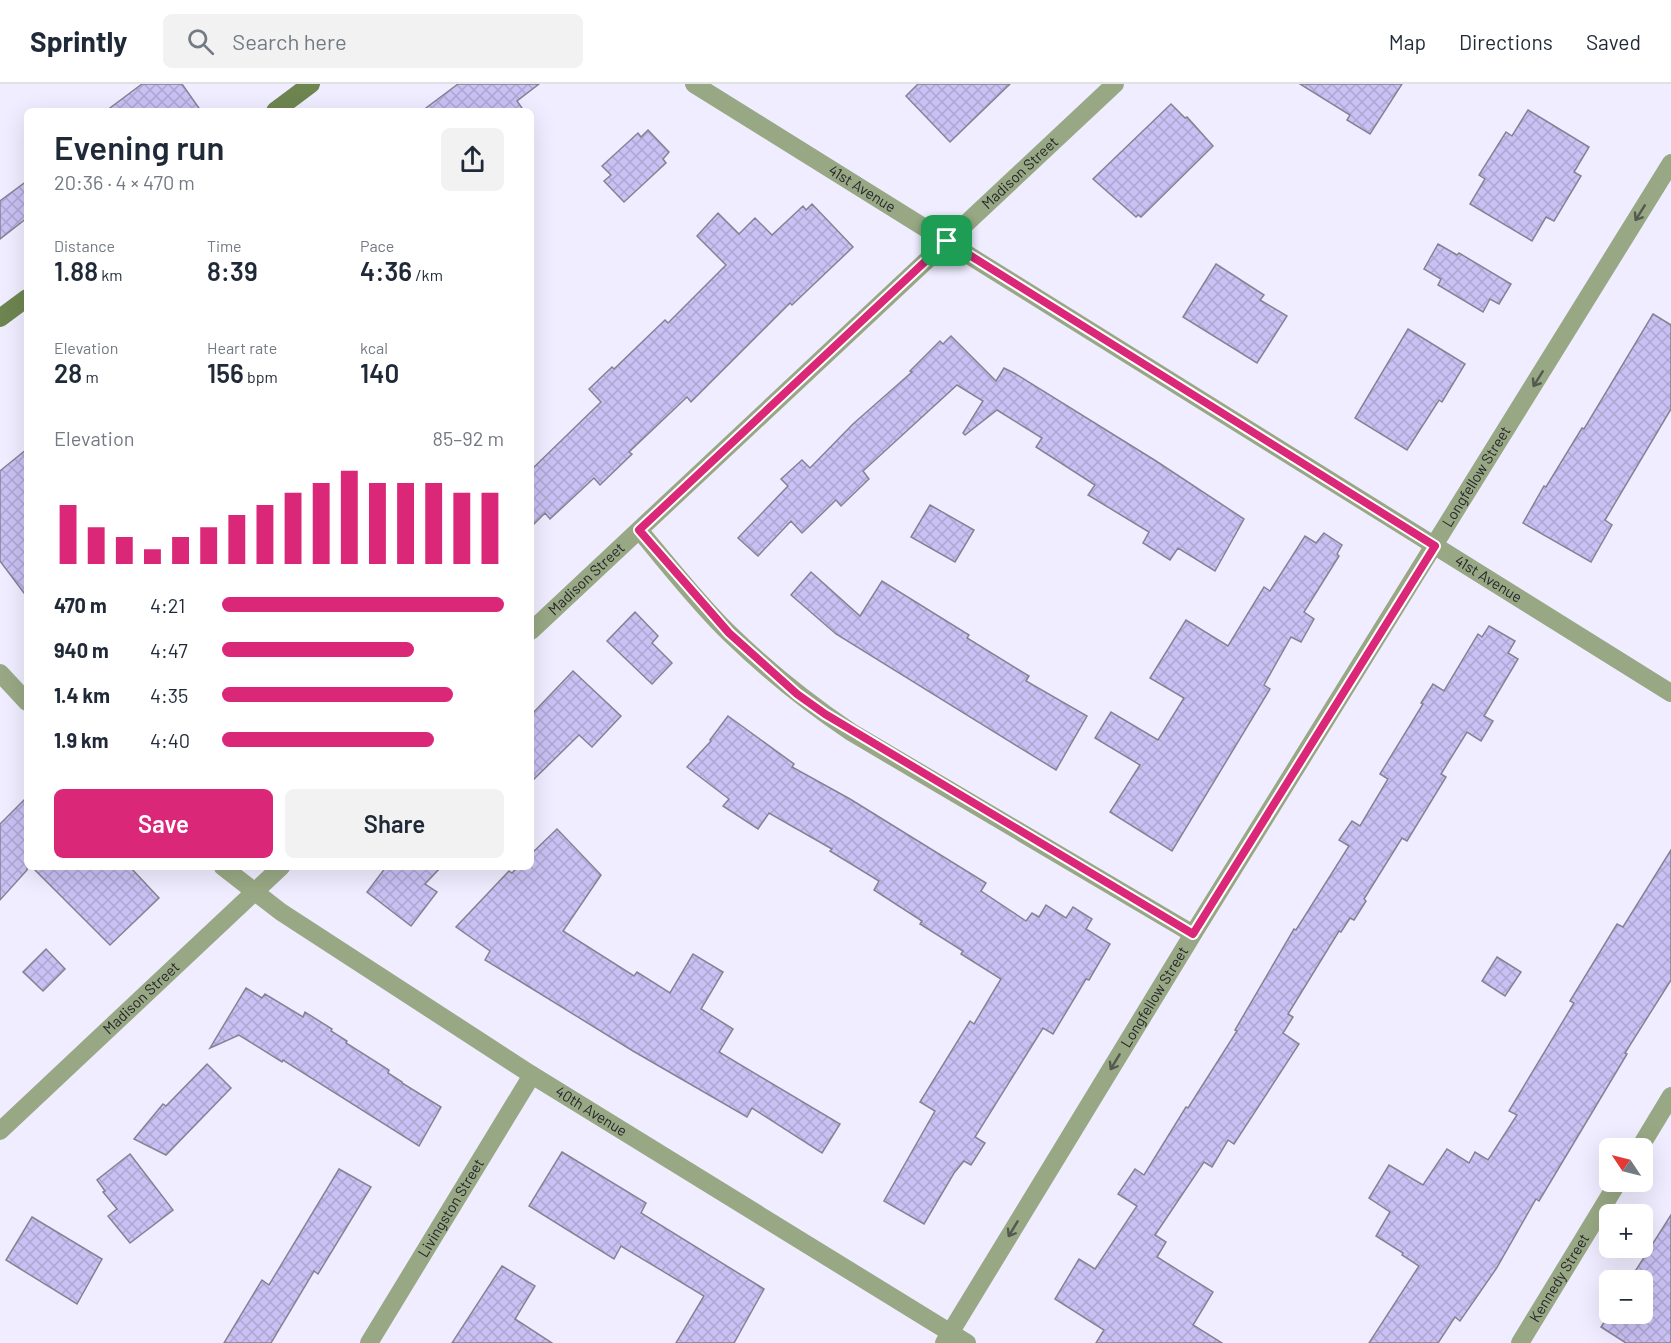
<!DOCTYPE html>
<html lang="en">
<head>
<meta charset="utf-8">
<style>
  :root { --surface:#fff; --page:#f2f2f3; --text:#1f2937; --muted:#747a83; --line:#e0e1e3; --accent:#db2777 }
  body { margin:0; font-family:Barlow,sans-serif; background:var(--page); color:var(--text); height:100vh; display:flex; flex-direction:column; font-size:22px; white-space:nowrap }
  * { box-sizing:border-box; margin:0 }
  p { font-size:20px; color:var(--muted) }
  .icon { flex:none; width:33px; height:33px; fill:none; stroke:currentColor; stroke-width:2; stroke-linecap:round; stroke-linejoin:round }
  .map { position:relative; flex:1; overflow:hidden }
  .panel { position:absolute; left:24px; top:24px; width:510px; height:762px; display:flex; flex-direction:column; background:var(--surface); border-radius:9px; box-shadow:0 6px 24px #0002 }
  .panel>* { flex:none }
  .needle { width:39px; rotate:305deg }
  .buttons { position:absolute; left:1599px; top:1054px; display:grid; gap:12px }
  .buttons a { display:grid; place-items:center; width:54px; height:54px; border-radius:9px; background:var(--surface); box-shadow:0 6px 24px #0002; font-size:30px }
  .pin { position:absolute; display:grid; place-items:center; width:51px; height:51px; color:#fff; margin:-26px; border-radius:12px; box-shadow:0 3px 9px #0006 }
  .round { display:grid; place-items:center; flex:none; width:63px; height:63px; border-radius:9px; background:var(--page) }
  .overview { display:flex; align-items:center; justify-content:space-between; height:102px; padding:0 30px }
  h1 { font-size:33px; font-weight:600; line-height:45px }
  .stats { display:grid; grid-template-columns:repeat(3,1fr); gap:9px; height:102px; padding:6px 30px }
  .stats div { display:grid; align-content:center }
  .stats b { font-size:26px; font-weight:600 }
  .stats small { font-size:16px; font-weight:400 }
  .stats p { font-size:16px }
  .chart { height:168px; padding:12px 30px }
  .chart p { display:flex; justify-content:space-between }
  .chart svg { width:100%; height:108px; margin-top:6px; stroke:var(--accent); stroke-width:6 }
  .button { display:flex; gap:12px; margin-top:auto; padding:12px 30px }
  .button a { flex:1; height:69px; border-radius:9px; background:var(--accent); color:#fff; font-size:24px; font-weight:600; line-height:69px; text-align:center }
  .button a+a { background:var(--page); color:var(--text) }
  ul { padding:0 30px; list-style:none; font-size:20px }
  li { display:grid; grid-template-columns:96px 72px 1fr; align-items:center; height:45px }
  li i { height:15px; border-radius:8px; background:var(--accent) }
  header { display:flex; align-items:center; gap:36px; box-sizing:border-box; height:84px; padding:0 30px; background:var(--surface); border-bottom:2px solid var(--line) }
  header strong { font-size:28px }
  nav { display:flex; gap:33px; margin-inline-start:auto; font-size:21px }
  .search { width:420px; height:54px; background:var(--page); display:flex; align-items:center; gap:15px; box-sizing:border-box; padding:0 21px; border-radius:9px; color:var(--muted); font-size:22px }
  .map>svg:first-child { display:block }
  .building { fill:url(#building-cross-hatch); stroke:#858393; stroke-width:1.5 }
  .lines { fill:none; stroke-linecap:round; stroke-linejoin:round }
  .street { stroke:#98a884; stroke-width:18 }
  .secondary { stroke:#6e8550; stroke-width:18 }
  .oneway { stroke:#54594f }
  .route-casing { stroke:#fff; stroke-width:12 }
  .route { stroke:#db2777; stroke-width:8 }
  .labels { text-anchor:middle; stroke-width:4.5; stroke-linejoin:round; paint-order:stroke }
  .street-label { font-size:15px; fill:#26252b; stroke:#fff }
</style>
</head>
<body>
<header>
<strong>Sprintly</strong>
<div class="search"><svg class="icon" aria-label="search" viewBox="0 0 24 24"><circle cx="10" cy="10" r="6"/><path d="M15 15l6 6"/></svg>Search here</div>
<nav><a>Map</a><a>Directions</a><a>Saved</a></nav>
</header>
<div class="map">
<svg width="1671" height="1259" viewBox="0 0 1671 1259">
  <defs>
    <pattern id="building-cross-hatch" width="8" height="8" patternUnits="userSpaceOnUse" patternTransform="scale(1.5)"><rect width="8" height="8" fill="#c9c1f4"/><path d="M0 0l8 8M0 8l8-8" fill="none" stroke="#aca6d1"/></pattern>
  </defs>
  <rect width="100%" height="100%" fill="#efedff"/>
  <g class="building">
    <path d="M142,0H182L201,27H106Z"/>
    <path d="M458,0H539L517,17L524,27H422Z"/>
    <path d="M918,0H1010L950,58L906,12Z"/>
    <path d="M1300,0H1402L1370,50L1347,36L1350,31Z"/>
    <path d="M1171,20L1185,34L1187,33L1213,62L1141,133L1138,131L1136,133L1093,95Z"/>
    <path d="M1528,26L1589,63L1574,88L1581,92L1554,137L1546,133L1532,157L1470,120L1485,95L1479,91L1506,48L1512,52Z"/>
    <path d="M648,46L669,68L663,75L666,79L624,118L604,97L611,91L602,82L638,49L641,53Z"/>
    <path d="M27,97V134L0,155V117Z"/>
    <path d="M812,120L853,163L792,221L790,219L691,318L687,313L629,368L632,370L600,401L594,394L550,435L545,429L531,443V386L601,318L589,305L612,283L614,285L665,236L668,239L726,181L697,152L718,129L739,150L755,134L772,151L803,122L806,126Z"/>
    <path d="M1438,160L1457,171L1459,169L1511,200L1499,220L1490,215L1483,228L1438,201L1441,195L1424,185Z"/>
    <path d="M1216,180L1264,211L1260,216L1287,232L1257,279L1183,233Z"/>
    <path d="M1653,230L1671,241V325L1605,436L1612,441L1591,478L1523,439L1544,402L1546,403L1582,344L1584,345Z"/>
    <path d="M1408,245L1465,280L1442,318L1439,316L1407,366L1355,334Z"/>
    <path d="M951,252L996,297L1004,284L1014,289L1156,377L1244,435L1215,487L1178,464L1170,476L1143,459L1149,448L1088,411L1095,401L1036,363L1042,354L997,326L965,351L963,349L983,317L957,301L863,387L869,395L841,422L836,416L802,449L791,437L758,472L738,454L788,402L781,395L802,376L810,384L853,340L912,288L910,287L940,257L943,260Z"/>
    <path d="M27,365V513L0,477V387Z"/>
    <path d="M930,421L974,446L955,478L911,453Z"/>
    <path d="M1324,449L1342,461L1337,470L1339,472L1304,528L1314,535L1301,558L1291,553L1264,601L1270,605L1172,767L1110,728L1140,681L1095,654L1111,628L1158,656L1184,614L1150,594L1186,536L1228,562L1264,503L1270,507L1305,452L1316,459Z"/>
    <path d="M811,488L860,532L882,497L969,551L967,554L1029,592L1026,597L1087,632L1056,686L836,550L791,511Z"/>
    <path d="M635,528L658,552L652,559L672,579L652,600L607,557Z"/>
    <path d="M1489,542L1515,557L1508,569L1518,575L1484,632L1493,637L1481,657L1467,648L1441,690L1446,693L1407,757L1402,754L1364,815L1366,817L1354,836L1350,834L1341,848L1339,847L1288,930L1293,933L1283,949L1299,960L1234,1060L1228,1056L1212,1083L1204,1078L1155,1151L1166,1158L1157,1173L1213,1208L1193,1241L1222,1259H1096L1104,1246L1055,1215L1079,1175L1095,1185L1137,1122L1118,1110L1135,1085L1144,1091L1186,1023L1188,1024L1237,947L1235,946L1294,845L1296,846L1349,762L1339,756L1352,737L1360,742L1388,695L1380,690L1423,620L1421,619L1433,600L1444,607L1478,550L1482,553Z"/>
    <path d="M573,587L621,632L592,663L579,651L531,698V631Z"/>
    <path d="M728,632L794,680L792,683L850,715L986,799L981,807L1026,837L1032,829L1039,833L1046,821L1066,834L1073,823L1092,835L1086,845L1110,860L1089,896L1086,895L1053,950L1043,944L975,1053L985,1059L971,1081L964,1077L954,1089L924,1140L884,1117L935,1027L920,1018L970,937L974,940L1001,895L961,870L963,867L920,840L922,837L874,806L879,797L830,767L832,765L769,729L758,745L723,722L729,715L687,683L711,657L710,656Z"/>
    <path d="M27,713V786L0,816V740Z"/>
    <path d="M557,745L601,791L563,847L634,892L637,888L670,909L693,870L723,888L701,925L733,945L719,968L840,1040L822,1069L752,1024L747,1033L633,967L518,896L485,876L490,867L456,843L509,787L512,789L518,783H531V770Z"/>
    <path d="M1671,766V896L1625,969L1627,970L1551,1097L1539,1117L1536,1115L1496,1185L1460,1237L1455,1233L1438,1259H1369L1419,1182L1402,1171L1403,1169L1376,1152L1390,1128L1369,1114L1389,1081L1423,1101L1447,1065L1469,1079L1475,1068L1488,1076L1517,1031L1509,1027L1574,919L1570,917L1617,840L1623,843Z"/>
    <path d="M32,783H130L159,814L110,861Z"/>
    <path d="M386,783H441L425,800L437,808L411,842L367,808Z"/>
    <path d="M46,865L65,885L43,907L23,888Z"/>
    <path d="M1497,873L1521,888L1505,912L1482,897Z"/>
    <path d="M246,904L262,914L265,910L303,933L305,928L332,945L331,947L347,957L346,959L389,986L388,989L402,998V999L441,1023L419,1062L283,976L282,978L239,951L210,964Z"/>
    <path d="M207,980L231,1004L166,1071L134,1055L163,1020L166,1022Z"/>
    <path d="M562,1068L646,1119L641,1129L764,1205L734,1259H676L704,1212L621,1162L614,1175L529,1122Z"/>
    <path d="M130,1070L173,1126L130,1159L108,1132L117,1125L103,1108L105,1107L97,1096Z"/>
    <path d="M339,1085L371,1103L318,1190L314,1187L271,1259H224L262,1196L269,1201Z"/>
    <path d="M1671,1131V1259H1626L1601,1243L1610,1229L1642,1230V1197H1629Z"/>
    <path d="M32,1133L102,1175L77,1220L6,1176Z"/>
    <path d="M502,1182L535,1202L515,1235L552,1259H452Z"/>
  </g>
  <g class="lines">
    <g class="street">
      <path id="s1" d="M694,0L1671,609"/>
      <path d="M639,446C668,480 697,518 730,550C767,586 808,619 851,648L1193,850"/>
      <path id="s2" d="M531,547L1115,0"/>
      <path d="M0,589L27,618"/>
      <path id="s3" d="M223,783L281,828L532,991L967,1259"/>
      <path id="s4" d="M0,1047L281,783"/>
      <path d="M1639,1065L1671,1012"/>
      <path id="s5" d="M369,1259L532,991"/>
      <path id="s6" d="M944,1259L1193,850L1671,79"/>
      <path id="s7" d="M1520,1259L1618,1098"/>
    </g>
    <g class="secondary">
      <path d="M275,27L311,0"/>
      <path d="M0,234L27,214"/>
    </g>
  </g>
  <defs><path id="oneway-shaft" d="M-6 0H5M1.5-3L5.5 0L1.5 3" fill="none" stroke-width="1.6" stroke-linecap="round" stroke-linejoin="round" transform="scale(1.5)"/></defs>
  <g class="oneway">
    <use href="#oneway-shaft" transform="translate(1640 129) rotate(122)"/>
    <use href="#oneway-shaft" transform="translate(1538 295) rotate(122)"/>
    <use href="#oneway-shaft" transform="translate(1115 978) rotate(121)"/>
    <use href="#oneway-shaft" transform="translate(1013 1145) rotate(121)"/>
  </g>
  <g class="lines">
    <defs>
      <path id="route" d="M947,157L1435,462L1193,850L825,630L797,610L729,549L639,446Z"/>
    </defs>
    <use href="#route" class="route-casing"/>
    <use href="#route" class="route"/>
  </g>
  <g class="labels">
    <g class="street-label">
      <text dy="5" stroke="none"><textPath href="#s2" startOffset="670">Madison Street</textPath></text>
      <text dy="5" stroke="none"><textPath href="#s1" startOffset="198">41st Avenue</textPath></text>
      <text dy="5" stroke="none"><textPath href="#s6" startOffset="1017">Longfellow Street</textPath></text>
      <text dy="5" stroke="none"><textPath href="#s2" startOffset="76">Madison Street</textPath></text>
      <text dy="5" stroke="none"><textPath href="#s1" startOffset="936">41st Avenue</textPath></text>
      <text dy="5" stroke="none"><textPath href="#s6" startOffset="405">Longfellow Street</textPath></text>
      <text dy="5" stroke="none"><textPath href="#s4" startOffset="194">Madison Street</textPath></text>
      <text dy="5" stroke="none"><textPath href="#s3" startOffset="442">40th Avenue</textPath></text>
      <text dy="5" stroke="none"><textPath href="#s5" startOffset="158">Livingston Street</textPath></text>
      <text dy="5" stroke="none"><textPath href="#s7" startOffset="76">Kennedy Street</textPath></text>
    </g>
  </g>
</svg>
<div class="buttons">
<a><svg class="needle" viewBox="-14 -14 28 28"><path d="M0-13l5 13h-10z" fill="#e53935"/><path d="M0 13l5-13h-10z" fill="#747a83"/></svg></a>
<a>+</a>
<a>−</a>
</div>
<div class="pin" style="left:947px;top:157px;background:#1e9e55"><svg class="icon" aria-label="arrive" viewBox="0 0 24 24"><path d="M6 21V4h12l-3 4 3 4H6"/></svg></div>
<section class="panel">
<div class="overview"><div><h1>Evening run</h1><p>20:36 · 4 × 470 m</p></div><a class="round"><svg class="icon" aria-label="share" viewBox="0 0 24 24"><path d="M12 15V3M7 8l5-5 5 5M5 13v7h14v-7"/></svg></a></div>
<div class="stats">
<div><p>Distance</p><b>1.88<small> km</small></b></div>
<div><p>Time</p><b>8:39</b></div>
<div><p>Pace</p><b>4:36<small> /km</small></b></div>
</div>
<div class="stats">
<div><p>Elevation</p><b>28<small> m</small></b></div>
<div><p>Heart rate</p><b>156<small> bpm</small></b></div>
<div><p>kcal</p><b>140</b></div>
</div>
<div class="chart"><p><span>Elevation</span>85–92 m</p>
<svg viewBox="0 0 160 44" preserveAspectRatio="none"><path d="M5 44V20M15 44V29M25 44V33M35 44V38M45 44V33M55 44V29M65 44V24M75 44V20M85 44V15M95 44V11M105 44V6M115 44V11M125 44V11M135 44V11M145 44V15M155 44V15"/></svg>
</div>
<ul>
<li><b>470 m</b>4:21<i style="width:100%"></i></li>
<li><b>940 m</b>4:47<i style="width:68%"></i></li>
<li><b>1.4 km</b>4:35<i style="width:82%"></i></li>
<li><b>1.9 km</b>4:40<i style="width:75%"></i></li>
</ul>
<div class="button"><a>Save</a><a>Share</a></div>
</section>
</div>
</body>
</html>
